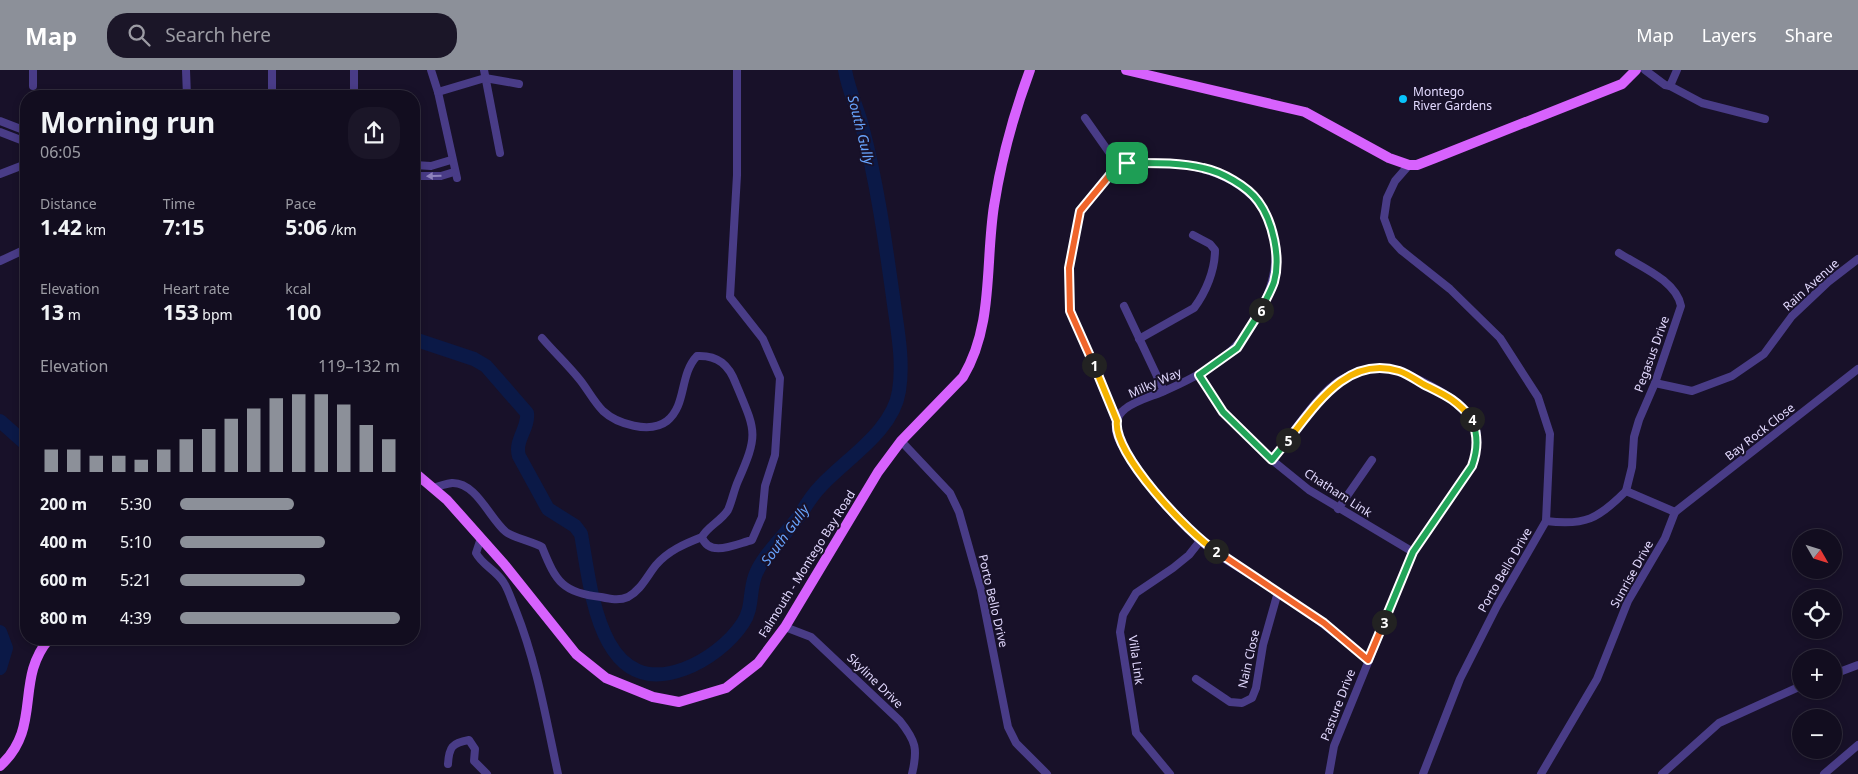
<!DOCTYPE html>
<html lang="en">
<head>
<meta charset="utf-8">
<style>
  :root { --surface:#120d1f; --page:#1b1628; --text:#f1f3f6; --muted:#9c9ca4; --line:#312d3d; --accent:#8c9099 }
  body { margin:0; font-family:"Noto Sans",sans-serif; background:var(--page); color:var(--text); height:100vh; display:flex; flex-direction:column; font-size:19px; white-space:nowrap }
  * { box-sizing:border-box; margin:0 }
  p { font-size:16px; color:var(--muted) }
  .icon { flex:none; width:28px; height:28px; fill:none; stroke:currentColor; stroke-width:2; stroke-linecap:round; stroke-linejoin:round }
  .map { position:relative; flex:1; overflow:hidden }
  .side { position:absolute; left:20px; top:20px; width:400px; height:555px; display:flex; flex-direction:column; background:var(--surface); border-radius:20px; box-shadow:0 2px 8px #0003,0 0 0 1px var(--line) }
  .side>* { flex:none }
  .needle { width:32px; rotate:129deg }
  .tools { position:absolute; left:1792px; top:459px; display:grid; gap:10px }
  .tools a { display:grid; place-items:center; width:50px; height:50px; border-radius:50%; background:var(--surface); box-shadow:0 2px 8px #0003,0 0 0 1px var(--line); font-size:25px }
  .pin { position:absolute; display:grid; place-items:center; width:42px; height:42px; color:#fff; margin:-21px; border-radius:10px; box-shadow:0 2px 8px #0006 }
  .km { position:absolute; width:25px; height:25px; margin:-12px; border-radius:50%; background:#222; color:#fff; font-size:14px; line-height:25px; text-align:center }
  .round { display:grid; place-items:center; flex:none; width:52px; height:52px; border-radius:20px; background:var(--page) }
  .summary { display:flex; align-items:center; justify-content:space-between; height:85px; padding:0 20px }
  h1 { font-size:28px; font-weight:700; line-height:38px }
  .metrics { display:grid; grid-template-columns:repeat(3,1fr); gap:8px; height:85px; padding:5px 20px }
  .metrics div { display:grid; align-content:center }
  .metrics b { font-size:21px; font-weight:700 }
  .metrics small { font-size:14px; font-weight:400 }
  .metrics p { font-size:14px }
  .chart { height:140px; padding:10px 20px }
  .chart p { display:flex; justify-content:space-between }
  .chart svg { width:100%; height:90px; margin-top:5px; stroke:var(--accent); stroke-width:6 }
  ul { padding:0 20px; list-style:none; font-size:16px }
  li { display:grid; grid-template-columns:80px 60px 1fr; align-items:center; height:38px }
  li i { height:12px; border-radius:6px; background:var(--accent) }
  header { display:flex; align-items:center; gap:30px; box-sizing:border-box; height:70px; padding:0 25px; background:var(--accent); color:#fff }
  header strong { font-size:24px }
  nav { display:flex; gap:28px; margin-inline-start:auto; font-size:18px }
  .search { width:350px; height:45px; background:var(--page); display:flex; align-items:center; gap:12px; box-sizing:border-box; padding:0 18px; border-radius:20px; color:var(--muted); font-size:19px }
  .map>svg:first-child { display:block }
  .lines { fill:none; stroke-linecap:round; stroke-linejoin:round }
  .river { stroke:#0b1947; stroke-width:14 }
  .minor { stroke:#493c87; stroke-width:8 }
  .major { stroke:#d762fd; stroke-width:10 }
  .oneway { fill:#8e83bd }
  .split-1-casing { stroke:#fff; stroke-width:10 }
  .split-2-casing { stroke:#fff; stroke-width:10 }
  .split-3-casing { stroke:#fff; stroke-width:10 }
  .split-4-casing { stroke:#fff; stroke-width:10 }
  .split-5-casing { stroke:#fff; stroke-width:10 }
  .split-6-casing { stroke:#fff; stroke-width:10 }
  .split-7-casing { stroke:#fff; stroke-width:10 }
  .split-1 { stroke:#f0652b; stroke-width:6 }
  .split-2 { stroke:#f5b400; stroke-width:6 }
  .split-3 { stroke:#f0652b; stroke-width:6 }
  .split-4 { stroke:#22a559; stroke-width:6 }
  .split-5 { stroke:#f5b400; stroke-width:6 }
  .split-6 { stroke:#22a559; stroke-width:6 }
  .split-7 { stroke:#22a559; stroke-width:6 }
  .poi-dot { fill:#08c3fb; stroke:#181129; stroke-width:2 }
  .labels { text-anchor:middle; stroke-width:4; stroke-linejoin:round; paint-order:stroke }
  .poi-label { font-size:12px; fill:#e2d9fe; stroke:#181129; text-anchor:start }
  .street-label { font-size:12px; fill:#e2d9fe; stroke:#181129 }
  .water-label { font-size:14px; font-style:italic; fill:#68a4fd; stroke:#181129 }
</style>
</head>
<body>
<header>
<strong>Map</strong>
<div class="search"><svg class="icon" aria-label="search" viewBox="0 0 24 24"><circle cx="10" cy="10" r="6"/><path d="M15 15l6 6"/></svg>Search here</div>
<nav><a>Map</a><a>Layers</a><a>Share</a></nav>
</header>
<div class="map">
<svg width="1858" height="704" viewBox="0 0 1858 704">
  <rect width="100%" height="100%" fill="#181129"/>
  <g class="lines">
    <g class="river">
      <path d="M414,269L474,289L486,296L527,343C529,358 514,371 519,386L548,439L575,456L581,464C591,519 599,630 684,599C706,591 730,573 743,553C753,538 749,523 755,506C762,486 787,463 800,445C806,435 813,424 821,416C847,388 893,361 899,321C904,290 897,258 893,227C885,170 877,112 862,56C857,37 848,19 845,0"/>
      <path d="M0,351L26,374"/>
      <path d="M0,562L6,578L0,598"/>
    </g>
    <g class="minor">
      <path d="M33,0V16"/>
      <path d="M186,0L187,26"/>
      <path d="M272,0V26"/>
      <path d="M354,0V26"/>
      <path d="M431,0L438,22L457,108"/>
      <path d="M484,0L500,83"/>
      <path d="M1645,0L1665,15L1670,16L1677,0"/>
      <path d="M1670,16L1702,33L1765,49"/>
      <path d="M438,22L485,8L519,14"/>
      <path d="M1085,48L1118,95"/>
      <path d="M0,51L26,61"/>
      <path d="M0,62L26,72"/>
      <path d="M414,95L431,96L451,90"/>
      <path d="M1409,95L1395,111L1387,128L1384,148L1392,170L1401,180L1450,219L1500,268L1538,327L1550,364L1546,451L1497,536L1460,609L1423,704"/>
      <path d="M0,104L26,94"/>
      <path d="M414,106H441L454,102"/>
      <path d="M1619,183C1639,196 1676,210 1681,236L1655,313L1639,350L1634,367L1632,397L1626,421"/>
      <path d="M0,191L26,179"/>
      <path d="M1124,236L1164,321"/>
      <path d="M542,268C554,282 568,295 580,310C588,320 594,332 603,341C617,354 650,364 667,351C687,335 679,305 697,286C718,285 729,295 736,314C756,362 759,363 738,411C734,420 732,431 728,440C721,451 707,457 702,467C709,488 736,474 752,470L762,447L765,416L775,385L780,308L763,269L730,227L737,105V0"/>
      <path d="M1139,269L1194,238C1206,222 1215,200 1215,180L1210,174L1193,165"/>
      <path d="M1199,305L1223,342L1272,390L1309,420L1413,482"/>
      <path d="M1655,313L1692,321L1732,306L1764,284L1792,246L1828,212L1858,189"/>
      <path d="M1117,351L1070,241L1069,198L1080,141L1118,95C1131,92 1145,93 1159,93C1250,94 1304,155 1260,242C1238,285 1204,304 1162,322C1150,327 1135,331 1125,339C1117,345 1114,356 1117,365C1120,376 1130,387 1136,396C1153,422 1176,449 1199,470C1219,488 1246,501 1267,515C1303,538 1336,563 1368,590"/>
      <path d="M901,371L950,423L959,442L981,520L1008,657L1016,673L1047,704"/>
      <path d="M1272,390C1290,368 1319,321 1342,309C1354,303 1366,299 1379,298C1404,298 1458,327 1471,348C1481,363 1477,381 1472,396L1413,482L1334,676L1329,704"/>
      <path d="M433,418C439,416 446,414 452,413C476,412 490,449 506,462C512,467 533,472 542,477C556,512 563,523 601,527C610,529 619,531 628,527C641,520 647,506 656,495C668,481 684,474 702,467"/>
      <path d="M1626,421L1675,442"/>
      <path d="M1338,439L1372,390"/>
      <path d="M1675,442L1858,299"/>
      <path d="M1546,451C1585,456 1598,449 1626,421"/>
      <path d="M481,468L476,483C482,495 497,501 504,513C509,521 512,532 516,541C537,594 546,649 558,704"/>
      <path d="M785,557L811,567L900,651C916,671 918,679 912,704"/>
      <path d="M1834,604L1858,595"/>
      <path d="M1196,609L1230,632L1242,633L1252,628L1256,618L1263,575L1278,522"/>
      <path d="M448,694C449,677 452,673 469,670L475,679L474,691L487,704"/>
      <path d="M1170,704L1136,663L1120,562L1123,545L1136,523L1173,498L1189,485L1200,471"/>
      <path d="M1541,704L1597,609L1628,531L1665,468L1675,442"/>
      <path d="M1662,704L1719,653L1801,616"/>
      <path d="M1824,704L1858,675"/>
    </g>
    <g class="major">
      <path d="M1126,0L1305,42L1389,88L1409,95H1417L1435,88L1622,14L1636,0"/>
      <path d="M414,402L447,430L504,494L576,584L606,608L653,627L679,632L726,618L758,593L785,557L878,402L901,371L963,307C994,255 985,194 994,136C1001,91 1014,43 1030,0"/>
      <path d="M0,696C43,657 14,610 49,569"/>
    </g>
  </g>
  <defs><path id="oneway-solid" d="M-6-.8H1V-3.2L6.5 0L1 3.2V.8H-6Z" transform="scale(1.25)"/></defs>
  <use class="oneway" href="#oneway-solid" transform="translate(434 106) rotate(178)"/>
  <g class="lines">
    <defs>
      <path id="split-1" d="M1094,295L1070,241L1069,198L1080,141L1118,95L1127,93"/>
      <path id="split-2" d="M1094,295L1117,351C1112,383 1189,464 1216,481"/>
      <path id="split-3" d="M1216,481L1324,553L1368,590L1384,552"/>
      <path id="split-4" d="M1384,552L1413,482L1472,396C1478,379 1478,366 1472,349"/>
      <path id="split-5" d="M1288,370C1316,335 1347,285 1399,301C1408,304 1416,310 1423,314C1445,325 1456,329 1472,349"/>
      <path id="split-6" d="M1261,240L1237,278L1199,305L1223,342L1272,390L1288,370"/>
      <path id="split-7" d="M1127,93C1152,93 1178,92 1203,98C1222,102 1247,116 1258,131C1273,151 1281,188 1274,212C1271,221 1265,231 1261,240"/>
    </defs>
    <use href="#split-1" class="split-1-casing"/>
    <use href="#split-2" class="split-2-casing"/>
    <use href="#split-3" class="split-3-casing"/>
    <use href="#split-4" class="split-4-casing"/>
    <use href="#split-5" class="split-5-casing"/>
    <use href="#split-6" class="split-6-casing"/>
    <use href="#split-7" class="split-7-casing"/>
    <use href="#split-1" class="split-1"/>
    <use href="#split-2" class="split-2"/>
    <use href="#split-3" class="split-3"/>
    <use href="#split-4" class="split-4"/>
    <use href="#split-5" class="split-5"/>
    <use href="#split-6" class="split-6"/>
    <use href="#split-7" class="split-7"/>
  </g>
  <circle class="poi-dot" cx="1403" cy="29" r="5"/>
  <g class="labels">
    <g class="poi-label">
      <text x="1413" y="26">Montego<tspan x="1413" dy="14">River Gardens</tspan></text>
    </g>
    <g class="street-label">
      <text transform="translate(1811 215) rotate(-42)" y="4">Rain Avenue</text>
      <text transform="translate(1652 284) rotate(-70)" y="4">Pegasus Drive</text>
      <text transform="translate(1155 313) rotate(-24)" y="4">Milky Way</text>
      <text transform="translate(1760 362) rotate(-38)" y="4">Bay Rock Close</text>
      <text transform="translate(1338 423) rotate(33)" y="4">Chatham Link</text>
      <text transform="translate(807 494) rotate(-58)" y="4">Falmouth - Montego Bay Road</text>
      <text transform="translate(1505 500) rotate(-60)" y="4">Porto Bello Drive</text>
      <text transform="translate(1632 504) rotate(-61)" y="4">Sunrise Drive</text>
      <text transform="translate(993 531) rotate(77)" y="4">Porto Bello Drive</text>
      <text transform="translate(1249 589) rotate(-77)" y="4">Nain Close</text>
      <text transform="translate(1136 590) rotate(82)" y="4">Villa Link</text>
      <text transform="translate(875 611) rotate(44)" y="4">Skyline Drive</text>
      <text transform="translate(1338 635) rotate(-69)" y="4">Pasture Drive</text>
    </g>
    <g class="water-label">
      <text transform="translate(861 60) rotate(76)" y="5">South Gully</text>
      <text transform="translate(785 465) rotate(-54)" y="5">South Gully</text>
    </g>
  </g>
</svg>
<div class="tools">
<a><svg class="needle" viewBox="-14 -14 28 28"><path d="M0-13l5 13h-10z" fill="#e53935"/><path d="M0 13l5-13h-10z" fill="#9c9ca4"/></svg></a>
<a><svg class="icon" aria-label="locate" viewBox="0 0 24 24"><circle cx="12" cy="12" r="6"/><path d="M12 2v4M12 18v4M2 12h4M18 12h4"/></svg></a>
<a>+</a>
<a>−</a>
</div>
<div class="pin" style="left:1127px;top:93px;background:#1e9e55"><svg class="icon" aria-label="arrive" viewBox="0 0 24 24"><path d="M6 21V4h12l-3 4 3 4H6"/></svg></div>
<b class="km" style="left:1094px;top:295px">1</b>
<b class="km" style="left:1216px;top:481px">2</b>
<b class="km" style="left:1384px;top:552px">3</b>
<b class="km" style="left:1472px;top:349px">4</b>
<b class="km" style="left:1288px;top:370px">5</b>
<b class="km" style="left:1261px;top:240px">6</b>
<section class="side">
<div class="summary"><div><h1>Morning run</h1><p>06:05</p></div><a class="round"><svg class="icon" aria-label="share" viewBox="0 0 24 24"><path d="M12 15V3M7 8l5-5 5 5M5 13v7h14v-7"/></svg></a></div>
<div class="metrics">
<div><p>Distance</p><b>1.42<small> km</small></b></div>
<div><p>Time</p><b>7:15</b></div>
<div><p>Pace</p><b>5:06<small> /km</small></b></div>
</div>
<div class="metrics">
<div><p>Elevation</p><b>13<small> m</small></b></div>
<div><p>Heart rate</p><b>153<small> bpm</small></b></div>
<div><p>kcal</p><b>100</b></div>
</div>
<div class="chart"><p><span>Elevation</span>119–132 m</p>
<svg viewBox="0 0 160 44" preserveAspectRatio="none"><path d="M5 44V33M15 44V33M25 44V36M35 44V36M45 44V38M55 44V33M65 44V28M75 44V23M85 44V18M95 44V13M105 44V8M115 44V6M125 44V6M135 44V11M145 44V21M155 44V28"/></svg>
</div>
<ul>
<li><b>200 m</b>5:30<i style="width:52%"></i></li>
<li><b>400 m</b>5:10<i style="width:66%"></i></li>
<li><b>600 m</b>5:21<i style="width:57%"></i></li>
<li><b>800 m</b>4:39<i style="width:100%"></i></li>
</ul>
</section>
</div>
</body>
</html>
